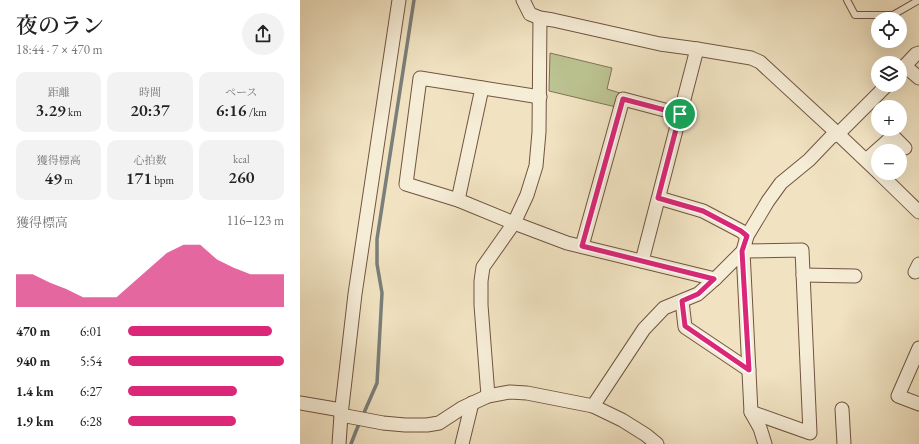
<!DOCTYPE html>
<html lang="ja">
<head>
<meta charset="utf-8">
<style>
  :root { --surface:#fff; --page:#f2f2f2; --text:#222; --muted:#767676; --accent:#db2777 }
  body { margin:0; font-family:"EB Garamond","Noto Serif JP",serif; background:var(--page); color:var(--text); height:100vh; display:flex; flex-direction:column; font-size:15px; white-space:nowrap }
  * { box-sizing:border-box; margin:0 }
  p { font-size:13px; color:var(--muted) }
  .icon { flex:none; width:22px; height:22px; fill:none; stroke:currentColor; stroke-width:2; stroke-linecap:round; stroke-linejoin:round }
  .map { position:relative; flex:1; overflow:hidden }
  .details { display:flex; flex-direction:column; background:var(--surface); width:300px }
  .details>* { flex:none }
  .controls { position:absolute; left:571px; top:12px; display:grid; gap:8px }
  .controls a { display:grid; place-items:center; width:36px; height:36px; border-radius:50%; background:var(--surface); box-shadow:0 4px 16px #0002; font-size:20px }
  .pin { position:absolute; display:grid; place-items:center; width:34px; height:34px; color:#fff; margin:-17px; border:2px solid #fff; border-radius:50%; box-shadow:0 1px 4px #0007 }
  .round { display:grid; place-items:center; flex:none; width:42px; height:42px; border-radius:21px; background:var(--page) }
  .headline { display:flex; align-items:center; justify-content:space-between; height:68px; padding:0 16px }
  h1 { font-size:22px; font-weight:600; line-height:30px }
  .metrics { display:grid; grid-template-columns:repeat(3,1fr); gap:6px; height:68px; padding:4px 16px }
  .metrics div { display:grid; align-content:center; border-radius:10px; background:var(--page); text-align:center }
  .metrics b { font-size:17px; font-weight:600 }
  .metrics small { font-size:11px; font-weight:400 }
  .metrics p { font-size:11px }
  .chart { height:112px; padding:8px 16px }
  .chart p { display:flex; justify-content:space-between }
  .chart svg { width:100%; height:72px; margin-top:4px; fill:var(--accent); opacity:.7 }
  ul { padding:0 16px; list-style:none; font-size:13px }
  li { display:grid; grid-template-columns:64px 48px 1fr; align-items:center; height:30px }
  li i { height:10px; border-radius:5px; background:var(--accent) }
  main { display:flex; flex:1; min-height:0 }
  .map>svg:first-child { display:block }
  .green { fill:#bcc392; stroke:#817454 }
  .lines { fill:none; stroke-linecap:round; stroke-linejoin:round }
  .stream { stroke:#7b7f7b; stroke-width:3.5 }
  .lane-casing { stroke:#715442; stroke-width:8 }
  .street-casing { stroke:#715442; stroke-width:15 }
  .lane { stroke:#f6edd7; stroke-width:6 }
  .street { stroke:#f6edd7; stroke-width:13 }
  .route-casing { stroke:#fff; stroke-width:8 }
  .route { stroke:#db2777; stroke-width:5 }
</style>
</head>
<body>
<main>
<section class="details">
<div class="headline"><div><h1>夜のラン</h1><p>18:44 · 7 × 470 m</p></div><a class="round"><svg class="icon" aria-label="share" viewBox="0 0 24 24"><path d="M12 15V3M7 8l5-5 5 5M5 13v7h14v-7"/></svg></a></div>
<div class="metrics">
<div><p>距離</p><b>3.29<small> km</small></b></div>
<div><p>時間</p><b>20:37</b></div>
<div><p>ペース</p><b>6:16<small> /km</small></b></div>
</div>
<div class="metrics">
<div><p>獲得標高</p><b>49<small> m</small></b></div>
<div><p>心拍数</p><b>171<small> bpm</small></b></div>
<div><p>kcal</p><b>260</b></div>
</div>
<div class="chart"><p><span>獲得標高</span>116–123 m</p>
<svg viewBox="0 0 160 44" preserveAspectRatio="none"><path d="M0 44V24L10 24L20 29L30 33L40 38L50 38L60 38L70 29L80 20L90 11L100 6L110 6L120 15L130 20L140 24L150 24L160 24V44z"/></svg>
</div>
<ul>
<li><b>470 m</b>6:01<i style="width:92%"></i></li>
<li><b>940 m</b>5:54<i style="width:100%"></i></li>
<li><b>1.4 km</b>6:27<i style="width:70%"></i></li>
<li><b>1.9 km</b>6:28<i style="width:69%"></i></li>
</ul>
</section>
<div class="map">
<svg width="619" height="444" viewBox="0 0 619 444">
  <rect width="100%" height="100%" fill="#f1e3c2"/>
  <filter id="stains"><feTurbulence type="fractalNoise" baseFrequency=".005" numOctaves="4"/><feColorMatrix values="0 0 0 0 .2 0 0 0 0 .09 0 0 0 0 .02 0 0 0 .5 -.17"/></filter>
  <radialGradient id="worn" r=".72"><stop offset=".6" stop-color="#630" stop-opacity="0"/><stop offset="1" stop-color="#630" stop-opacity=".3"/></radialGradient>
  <path class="green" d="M250,53L312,68L307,89L320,93L316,107L249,91Z"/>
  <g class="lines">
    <path class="stream" d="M51,444L56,431L77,383L82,293L77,264V239L114,0"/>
    <defs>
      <path id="lane" d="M547,0L555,15H593L619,0"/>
      <g id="street">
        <path d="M223,0L230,14L240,18L253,20L360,44L397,49L451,58L460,62L538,134L578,172"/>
        <path d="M605,66L619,78"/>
        <path d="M600,71L616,54L619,53"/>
        <path d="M240,97L120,78L106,184L158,200L214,223L267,243L415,279L443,251L451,412L460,428L465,444"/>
        <path d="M566,160L593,136L605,148"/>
        <path d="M579,173L619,212"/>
        <path d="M359,198L403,211L441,231L447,236"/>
        <path d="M158,200L182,88"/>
        <path d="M282,246L323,99L380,114"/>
        <path d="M342,261L397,49"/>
        <path d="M615,272L619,264"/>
        <path d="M503,275L555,276"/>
        <path d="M382,301L385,327L449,370"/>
        <path d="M619,348L598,396L619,404"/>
        <path d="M188,396L181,305V281L183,267L214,223L227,195L236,166L239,132L240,18"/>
        <path d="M0,403L41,410"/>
        <path d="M293,406L344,329L364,308L398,294L415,279"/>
        <path d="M542,409L544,444"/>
        <path d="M451,412L510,433L502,250L443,251L447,236L468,201L481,183L509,160L531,137L538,134L587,85"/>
        <path d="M41,415L83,423L105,425H127L139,423L162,408L188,396L210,392L227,393L293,406L322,420L346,435L357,444"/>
        <path d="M39,444L41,415L55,294L99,0"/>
        <path d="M162,444L172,403"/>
      </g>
    </defs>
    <use href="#lane" class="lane-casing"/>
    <use href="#street" class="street-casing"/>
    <use href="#lane" class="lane"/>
    <use href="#street" class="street"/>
  </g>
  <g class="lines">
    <defs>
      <path id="route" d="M323,99L380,114L358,198L403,211L441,231L447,236L442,251L449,370L385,326L382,301L398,294L414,279L282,246Z"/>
    </defs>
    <use href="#route" class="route-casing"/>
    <use href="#route" class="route"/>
  </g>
  <rect width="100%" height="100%" filter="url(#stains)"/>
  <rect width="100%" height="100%" fill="url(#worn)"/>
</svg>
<div class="controls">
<a><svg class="icon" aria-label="locate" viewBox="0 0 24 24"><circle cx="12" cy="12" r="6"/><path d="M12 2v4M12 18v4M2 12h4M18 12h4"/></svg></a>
<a><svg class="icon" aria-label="layers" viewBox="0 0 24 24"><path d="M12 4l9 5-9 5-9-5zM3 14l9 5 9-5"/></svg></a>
<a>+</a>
<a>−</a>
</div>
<div class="pin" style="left:380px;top:114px;background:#1e9e55"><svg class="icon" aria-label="arrive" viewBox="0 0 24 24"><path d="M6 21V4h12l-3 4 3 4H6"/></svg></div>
</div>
</main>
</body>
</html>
